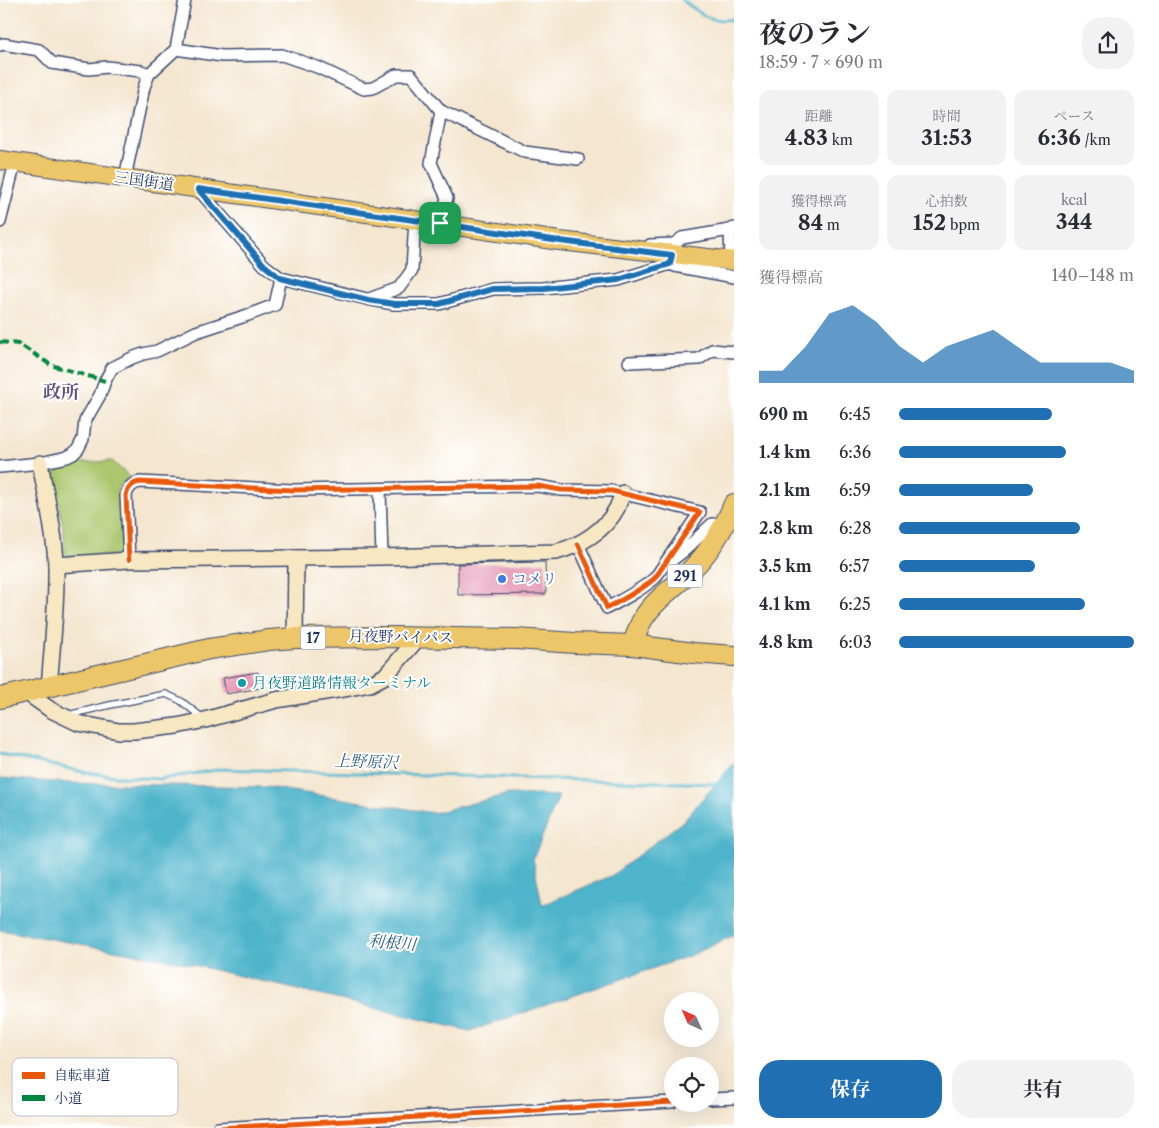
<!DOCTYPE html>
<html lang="ja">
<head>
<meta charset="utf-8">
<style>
  :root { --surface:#fff; --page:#f2f2f3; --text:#2b2b33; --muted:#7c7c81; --accent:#1f6fb2 }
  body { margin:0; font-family:"Libre Caslon Text","Noto Serif JP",serif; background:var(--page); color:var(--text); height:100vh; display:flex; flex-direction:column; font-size:19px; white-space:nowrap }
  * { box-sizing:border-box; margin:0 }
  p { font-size:16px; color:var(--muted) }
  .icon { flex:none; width:28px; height:28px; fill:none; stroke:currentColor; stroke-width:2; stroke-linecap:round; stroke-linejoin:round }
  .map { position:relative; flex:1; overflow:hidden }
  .panel { display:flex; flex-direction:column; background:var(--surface); width:425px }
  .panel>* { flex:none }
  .needle { width:32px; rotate:315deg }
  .buttons { position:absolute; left:664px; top:992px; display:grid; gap:10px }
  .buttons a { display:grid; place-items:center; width:55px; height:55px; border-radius:50%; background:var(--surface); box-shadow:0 5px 20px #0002; font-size:25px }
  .pin { position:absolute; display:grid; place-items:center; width:42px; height:42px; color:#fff; margin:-21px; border-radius:10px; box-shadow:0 2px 8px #0006 }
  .round { display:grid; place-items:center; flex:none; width:52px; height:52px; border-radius:20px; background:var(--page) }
  .head { display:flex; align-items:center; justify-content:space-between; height:85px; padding:0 25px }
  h1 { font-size:28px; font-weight:700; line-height:38px }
  .figures { display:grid; grid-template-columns:repeat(3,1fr); gap:8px; height:85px; padding:5px 25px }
  .figures div { display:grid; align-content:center; border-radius:12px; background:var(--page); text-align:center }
  .figures b { font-size:21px; font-weight:700 }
  .figures small { font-size:14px; font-weight:400 }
  .figures p { font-size:14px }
  .chart { height:140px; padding:10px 25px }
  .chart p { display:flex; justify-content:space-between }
  .chart svg { width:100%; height:90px; margin-top:5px; fill:var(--accent); opacity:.7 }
  .button { display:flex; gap:10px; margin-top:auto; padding:10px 25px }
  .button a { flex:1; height:58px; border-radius:20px; background:var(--accent); color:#fff; font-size:20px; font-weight:700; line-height:58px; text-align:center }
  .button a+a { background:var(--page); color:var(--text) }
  ul { padding:0 25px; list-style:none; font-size:16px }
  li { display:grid; grid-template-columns:80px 60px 1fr; align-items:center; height:38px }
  li i { height:12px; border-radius:6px; background:var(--accent) }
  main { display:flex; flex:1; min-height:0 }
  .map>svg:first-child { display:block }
  .green { fill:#abc66c; stroke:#637a65 }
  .water { fill:#4db4cb; stroke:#347294 }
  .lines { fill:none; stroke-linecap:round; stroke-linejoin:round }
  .stream { stroke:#4db4cb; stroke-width:3 }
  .building { fill:#e497b3 }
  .lane-casing { stroke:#3c4a6f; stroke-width:8 }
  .street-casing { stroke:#3c4a6f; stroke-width:14 }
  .secondary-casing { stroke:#3c4a6f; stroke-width:18 }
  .primary-casing { stroke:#3c4a6f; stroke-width:20 }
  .highway-casing { stroke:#3c4a6f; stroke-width:22 }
  .lane { stroke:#fff; stroke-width:5.5 }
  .street { stroke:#fff; stroke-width:11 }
  .secondary { stroke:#f7e8c3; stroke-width:15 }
  .primary { stroke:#ecc669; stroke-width:18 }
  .highway { stroke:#ecc669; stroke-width:20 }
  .quiet { stroke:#00873e; stroke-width:4; stroke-dasharray:8 4; stroke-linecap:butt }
  .cycleway-casing { stroke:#fff; stroke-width:8 }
  .cycleway { stroke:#e8590c; stroke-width:5 }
  .route-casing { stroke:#fff; stroke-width:10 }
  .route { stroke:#1f6fb2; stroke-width:6 }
  .shop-dot { fill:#3f7fe0; stroke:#fff; stroke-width:2 }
  .culture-dot { fill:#0f9aa8; stroke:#fff; stroke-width:2 }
  .labels { text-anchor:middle; stroke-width:4; stroke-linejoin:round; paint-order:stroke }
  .shield { fill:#fff; stroke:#5f6d8e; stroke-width:1 }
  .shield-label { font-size:14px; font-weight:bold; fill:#1b2f5e }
  .street-label { font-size:15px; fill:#1b2f5e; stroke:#fff }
  .shop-label { font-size:15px; fill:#366cbe; stroke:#fff; text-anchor:start }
  .culture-label { font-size:15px; fill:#0d838f; stroke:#fff; text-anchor:start }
  .water-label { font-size:16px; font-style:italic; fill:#2c5e84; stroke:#fff }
  .quarter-label { font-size:18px; font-weight:bold; fill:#61537c; stroke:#fff }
  .key { fill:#fff; stroke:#bbc1cf; stroke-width:1 }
  .key-label { font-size:14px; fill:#1b2f5e }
</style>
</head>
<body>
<main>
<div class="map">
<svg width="734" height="1128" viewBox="0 0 734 1128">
  <rect width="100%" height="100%" fill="#fff"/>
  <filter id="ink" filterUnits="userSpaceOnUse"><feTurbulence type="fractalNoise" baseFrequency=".02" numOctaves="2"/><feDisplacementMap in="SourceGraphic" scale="10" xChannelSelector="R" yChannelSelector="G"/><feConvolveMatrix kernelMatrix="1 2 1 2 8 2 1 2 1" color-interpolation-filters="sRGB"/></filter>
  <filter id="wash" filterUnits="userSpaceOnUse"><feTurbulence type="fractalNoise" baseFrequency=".0096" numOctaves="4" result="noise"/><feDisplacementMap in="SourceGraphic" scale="20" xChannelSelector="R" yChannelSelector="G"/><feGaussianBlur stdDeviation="1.12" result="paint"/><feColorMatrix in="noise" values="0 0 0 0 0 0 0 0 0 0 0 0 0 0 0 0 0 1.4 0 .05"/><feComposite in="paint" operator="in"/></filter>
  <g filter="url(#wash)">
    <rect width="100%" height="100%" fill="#f4e6cf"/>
    <path class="green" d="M112,461L129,476L118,488L123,549L120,555L67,556L65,554L64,536L53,465Z"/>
    <path class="water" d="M734,763V935L692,955L470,1031L177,961L0,930V778L67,783L266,787L434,813L509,794L559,796L533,859L542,905L611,876L682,822Z"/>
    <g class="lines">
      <g class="stream">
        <path d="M682,0C702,14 708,23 734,19"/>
        <path d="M0,754L84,772L122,777L161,779L222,769L719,784"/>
      </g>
    </g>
    <g id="blocks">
      <g class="building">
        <path d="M545,562L546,594L458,595V564Z"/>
        <path d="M258,672L261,688L226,694L223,678Z"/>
      </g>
    </g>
  </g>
  <g filter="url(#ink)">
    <use href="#blocks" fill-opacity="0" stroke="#3c4a6f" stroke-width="1"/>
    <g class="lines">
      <defs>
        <path id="lane" d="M68,715L110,705L166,694L181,701L204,719"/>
        <g id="street">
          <path d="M0,45L3,44L39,50L52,63L89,69L107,67L141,71L149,74"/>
          <path d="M176,49L222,56L282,55L317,67L364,89L373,88L396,75H411L441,111L525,152L578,159"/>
          <path d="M125,178L144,87L149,74L176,49L185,0"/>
          <path d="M198,189L264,265L281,278L367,299L394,304H439L493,289L543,288L618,280L670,264L672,255"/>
          <path d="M0,222L15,163"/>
          <path d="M440,223L447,198L431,163L441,111"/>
          <path d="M730,230L731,261"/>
          <path d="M650,245L674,244L682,238L730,230L734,228"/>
          <path d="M670,264L675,266L734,277"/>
          <path d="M369,299L399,288L412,270L415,220"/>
          <path d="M629,362L699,359L712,350L734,352"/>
          <path d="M0,467L40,463L67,457L73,454L78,449L83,439L85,421L100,395L105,381L112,368L132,358L143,354L157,351L196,332L248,315L275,305L281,278"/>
          <path d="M380,489L382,557"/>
          <path d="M129,560L126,495C128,488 132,483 140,482L293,490L538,486L561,490L612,491L700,512L655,578C641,590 624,599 607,608L578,544"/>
          <path d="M671,561L685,550L712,524L724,525"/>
          <path d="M710,1099L734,1098"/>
          <path d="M218,1128L402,1118L672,1102"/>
        </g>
        <g id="secondary">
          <path d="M40,463C46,497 55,531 56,565C57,606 52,647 49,688"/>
          <path d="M56,565L129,560L382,557L556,552C579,546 605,531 617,508C619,503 621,498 623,493"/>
          <path d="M295,638L296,558"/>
          <path d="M27,693L51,710L78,723L119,731H134L177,726L205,720L276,700L349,688L370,684L385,676L419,637"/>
        </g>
        <path id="primary" d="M0,160L560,241L734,261"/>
        <g id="highway">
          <path d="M633,645C636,636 638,627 643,619C653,601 675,587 689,572C709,553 723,530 734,504"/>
          <path d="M0,698L209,649L269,640L295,638L389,637L516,639L575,643L633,645L694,653L734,656"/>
        </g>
      </defs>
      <use href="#lane" class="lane-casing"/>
      <use href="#street" class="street-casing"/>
      <use href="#secondary" class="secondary-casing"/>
      <use href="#primary" class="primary-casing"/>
      <use href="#highway" class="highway-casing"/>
      <use href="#lane" class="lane"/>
      <use href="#street" class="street"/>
      <use href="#secondary" class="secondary"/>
      <use href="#primary" class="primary"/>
      <use href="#highway" class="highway"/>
      <path class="quiet" d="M0,342L19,344L51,365L105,381"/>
      <defs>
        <g id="cycleway">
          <path d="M198,189L264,265L281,278L367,299L394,304H439L493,289L543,288L618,280L670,264L672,255"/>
          <path d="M129,560L126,495C128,488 132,483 140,482L293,490L538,486L561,490L612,491L700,512L655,578C641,590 624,599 607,608L578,544"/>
          <path d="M218,1128L402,1118L672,1102"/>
        </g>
      </defs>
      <use href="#cycleway" class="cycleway-casing"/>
      <use href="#cycleway" class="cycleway"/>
    </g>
  </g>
  <g class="lines" filter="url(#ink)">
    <defs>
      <path id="route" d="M198,189L560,241L672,255L670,264L618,280L544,288L492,289L439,304H394L368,300L280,278L264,265Z"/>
    </defs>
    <use href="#route" class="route-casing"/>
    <use href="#route" class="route"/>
  </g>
  <circle class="shop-dot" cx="502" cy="579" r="5"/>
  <circle class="culture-dot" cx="242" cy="683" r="5"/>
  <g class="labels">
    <g class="shield">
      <rect x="667.5" y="564.5" width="35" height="23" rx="4"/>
      <rect x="300.5" y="626.5" width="25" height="23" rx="4"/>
    </g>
    <g class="shield-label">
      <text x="685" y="581">291</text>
      <text x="313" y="643">17</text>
    </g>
    <g class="street-label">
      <text transform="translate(144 181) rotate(8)" y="5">三国街道</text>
      <text transform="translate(401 637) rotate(1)" y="5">月夜野バイパス</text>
    </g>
    <g class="shop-label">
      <text x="512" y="584">コメリ</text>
    </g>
    <g class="culture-label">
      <text x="252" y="688">月夜野道路情報ターミナル</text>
    </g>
    <g class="water-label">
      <text transform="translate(366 761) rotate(2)" y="6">上野原沢</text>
      <text transform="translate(392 942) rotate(5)" y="6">利根川</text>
    </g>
    <g class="quarter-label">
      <text x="61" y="398">政所</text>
    </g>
  </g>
  <rect x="12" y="1058" width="166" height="58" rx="8" class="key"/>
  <rect x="22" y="1072" width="23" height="7" fill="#e8590c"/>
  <rect x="22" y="1095" width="23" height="6" fill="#00873e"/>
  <g class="key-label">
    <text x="54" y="1080">自転車道</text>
    <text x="54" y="1103">小道</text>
  </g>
</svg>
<div class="buttons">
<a><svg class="needle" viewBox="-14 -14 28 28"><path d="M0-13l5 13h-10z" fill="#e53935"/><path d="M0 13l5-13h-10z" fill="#7c7c81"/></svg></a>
<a><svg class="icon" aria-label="locate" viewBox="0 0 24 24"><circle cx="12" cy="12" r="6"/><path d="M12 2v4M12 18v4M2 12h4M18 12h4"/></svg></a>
</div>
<div class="pin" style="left:440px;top:223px;background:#1e9e55"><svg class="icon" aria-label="arrive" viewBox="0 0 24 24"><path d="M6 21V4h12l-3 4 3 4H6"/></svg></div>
</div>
<section class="panel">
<div class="head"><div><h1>夜のラン</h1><p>18:59 · 7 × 690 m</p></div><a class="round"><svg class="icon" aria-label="share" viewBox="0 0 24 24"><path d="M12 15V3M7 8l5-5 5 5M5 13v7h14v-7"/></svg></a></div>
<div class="figures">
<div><p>距離</p><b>4.83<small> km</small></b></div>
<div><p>時間</p><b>31:53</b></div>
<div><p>ペース</p><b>6:36<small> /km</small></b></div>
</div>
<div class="figures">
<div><p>獲得標高</p><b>84<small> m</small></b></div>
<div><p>心拍数</p><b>152<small> bpm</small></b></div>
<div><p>kcal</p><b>344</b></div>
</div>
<div class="chart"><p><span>獲得標高</span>140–148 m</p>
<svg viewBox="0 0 160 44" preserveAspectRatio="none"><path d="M0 44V38L10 38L20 26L30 10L40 6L50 14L60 26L70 34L80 26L90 22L100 18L110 26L120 34L130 34L140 34L150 34L160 38V44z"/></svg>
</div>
<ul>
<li><b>690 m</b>6:45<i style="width:65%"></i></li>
<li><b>1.4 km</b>6:36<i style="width:71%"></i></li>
<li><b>2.1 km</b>6:59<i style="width:57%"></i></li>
<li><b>2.8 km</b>6:28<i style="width:77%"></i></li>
<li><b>3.5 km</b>6:57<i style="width:58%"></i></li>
<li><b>4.1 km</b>6:25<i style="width:79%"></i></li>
<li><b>4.8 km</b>6:03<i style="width:100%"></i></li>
</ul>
<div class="button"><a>保存</a><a>共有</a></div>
</section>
</main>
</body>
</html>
